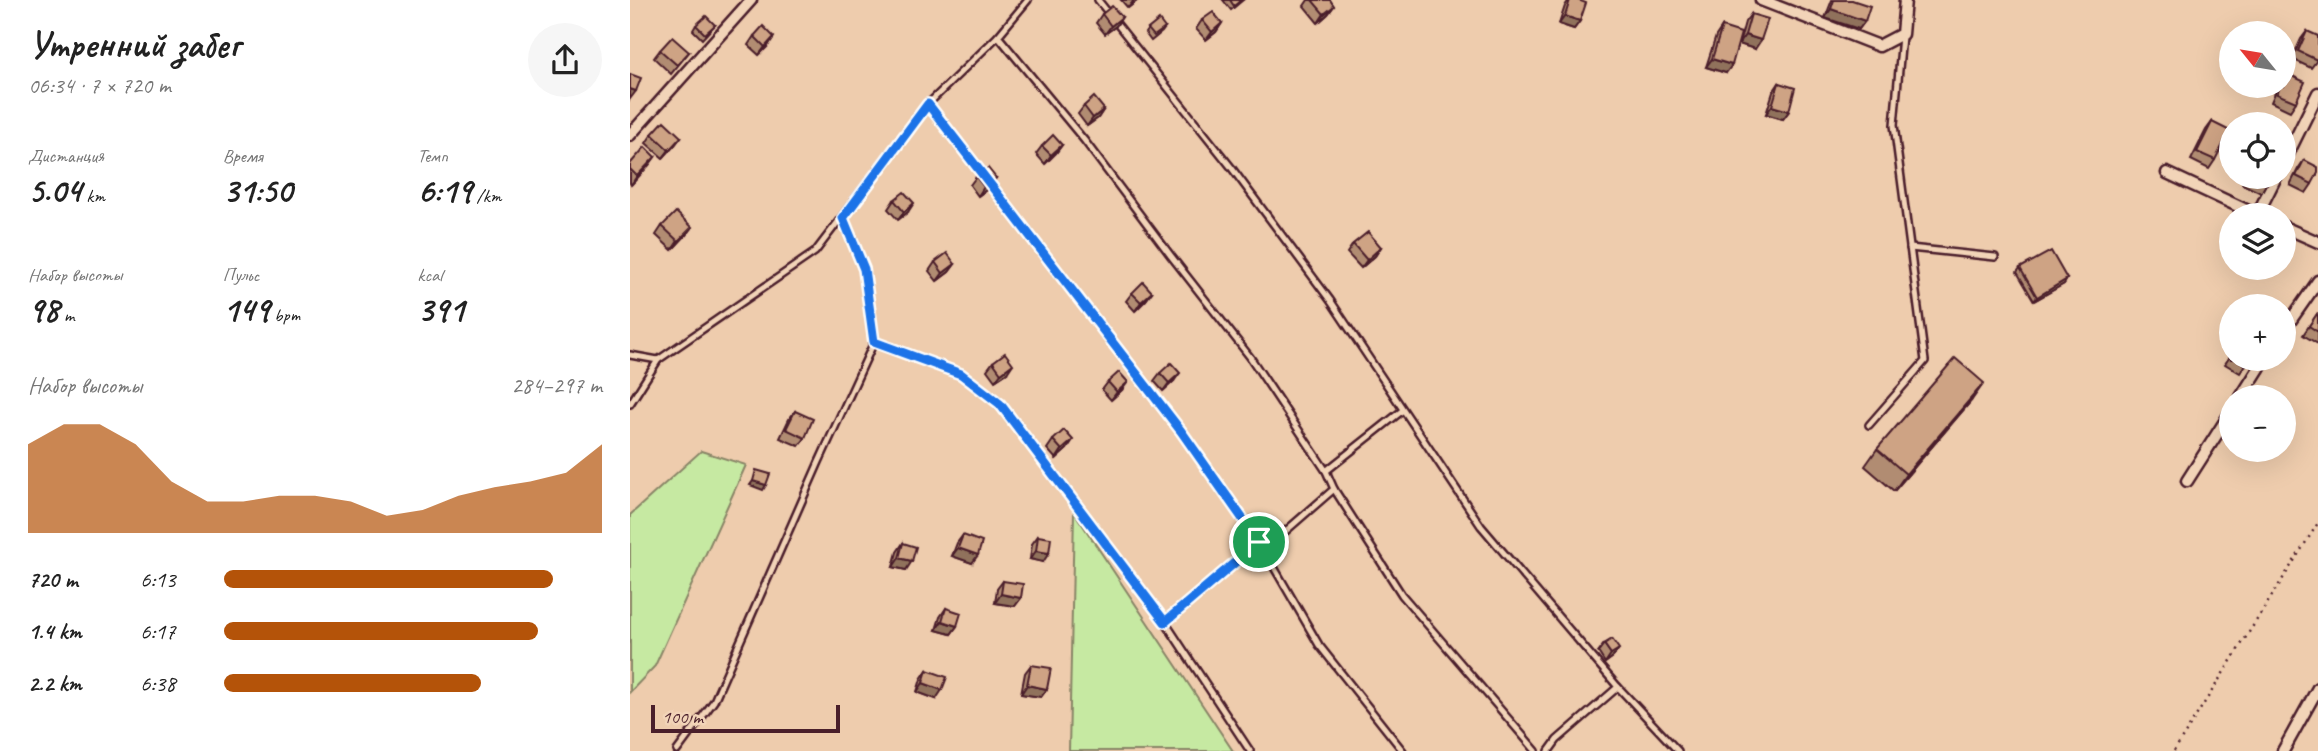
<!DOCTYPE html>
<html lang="ru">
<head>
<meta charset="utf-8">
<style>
  :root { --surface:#fff; --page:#f6f6f6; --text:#222; --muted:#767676; --accent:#b45309 }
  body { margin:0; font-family:Caveat,sans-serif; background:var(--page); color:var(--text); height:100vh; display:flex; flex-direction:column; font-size:26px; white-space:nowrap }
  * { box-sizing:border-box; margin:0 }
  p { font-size:23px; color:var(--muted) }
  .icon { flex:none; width:38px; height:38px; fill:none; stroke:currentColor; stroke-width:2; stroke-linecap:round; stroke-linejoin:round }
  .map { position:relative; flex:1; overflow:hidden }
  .panel { display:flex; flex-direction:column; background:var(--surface); width:630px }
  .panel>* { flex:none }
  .needle { width:46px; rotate:300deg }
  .controls { position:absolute; left:1589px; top:21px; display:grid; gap:14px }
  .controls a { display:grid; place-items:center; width:77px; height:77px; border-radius:50%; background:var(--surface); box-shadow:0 7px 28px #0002; font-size:35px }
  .scale { position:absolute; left:21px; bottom:18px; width:189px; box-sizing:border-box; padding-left:7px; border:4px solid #4a1f2b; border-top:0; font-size:19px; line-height:24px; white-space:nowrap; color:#4a1f2b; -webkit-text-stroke:5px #f2d4b8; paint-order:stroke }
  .pin { position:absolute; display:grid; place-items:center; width:60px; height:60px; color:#fff; margin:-30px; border:4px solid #fff; border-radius:50%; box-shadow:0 2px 7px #0007 }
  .round { display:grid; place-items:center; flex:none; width:74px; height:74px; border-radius:37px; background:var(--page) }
  .overview { display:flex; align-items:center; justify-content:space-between; height:119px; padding:0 28px }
  h1 { font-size:38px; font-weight:600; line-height:52px }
  .stats { display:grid; grid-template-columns:repeat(3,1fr); gap:10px; height:119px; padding:7px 28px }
  .stats div { display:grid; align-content:center }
  .stats b { font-size:35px; font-weight:600 }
  .stats small { font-size:19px; font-weight:400 }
  .stats p { font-size:19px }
  .chart { height:196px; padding:14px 28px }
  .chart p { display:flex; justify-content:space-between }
  .chart svg { width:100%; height:126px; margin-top:7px; fill:var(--accent); opacity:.7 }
  ul { padding:0 28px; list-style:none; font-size:23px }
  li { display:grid; grid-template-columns:112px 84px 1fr; align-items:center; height:52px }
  li i { height:18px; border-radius:9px; background:var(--accent) }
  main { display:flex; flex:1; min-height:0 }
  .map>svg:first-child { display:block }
  .green { fill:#c6e9a2; stroke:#888466; stroke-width:2 }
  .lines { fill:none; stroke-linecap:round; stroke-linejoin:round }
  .lane-casing { stroke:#4a1f2b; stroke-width:10 }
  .street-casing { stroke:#4a1f2b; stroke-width:15 }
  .path { stroke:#4a1f2b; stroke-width:2.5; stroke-dasharray:2 5; stroke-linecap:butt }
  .lane { stroke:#f2d4b8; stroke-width:5 }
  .street { stroke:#f2d4b8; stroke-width:10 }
  .wall { fill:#b18c72; stroke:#4a1f2b; stroke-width:2 }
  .shaded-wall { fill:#90725c; stroke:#4a1f2b; stroke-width:2 }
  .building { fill:#cea384; stroke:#4a1f2b; stroke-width:2 }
  .route-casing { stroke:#fff; stroke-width:14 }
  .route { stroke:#1a73e8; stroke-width:9 }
</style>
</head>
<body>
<main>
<section class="panel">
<div class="overview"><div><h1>Утренний забег</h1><p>06:34 · 7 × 720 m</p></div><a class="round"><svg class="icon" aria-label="share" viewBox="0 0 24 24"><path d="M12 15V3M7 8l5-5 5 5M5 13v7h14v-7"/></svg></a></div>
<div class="stats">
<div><p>Дистанция</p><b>5.04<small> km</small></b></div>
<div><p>Время</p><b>31:50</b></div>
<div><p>Темп</p><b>6:19<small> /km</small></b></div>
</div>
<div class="stats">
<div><p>Набор высоты</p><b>98<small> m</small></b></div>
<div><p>Пульс</p><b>149<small> bpm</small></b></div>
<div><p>kcal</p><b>391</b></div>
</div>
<div class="chart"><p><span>Набор высоты</span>284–297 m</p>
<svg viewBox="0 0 160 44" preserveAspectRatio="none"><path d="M0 44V13L10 6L20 6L30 13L40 26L50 33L60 33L70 31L80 31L90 33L100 38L110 36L120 31L130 28L140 26L150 23L160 13V44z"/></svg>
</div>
<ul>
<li><b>720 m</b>6:13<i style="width:87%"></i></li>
<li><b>1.4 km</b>6:17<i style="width:83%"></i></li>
<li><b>2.2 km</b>6:38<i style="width:68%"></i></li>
</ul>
</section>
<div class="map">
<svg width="1688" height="751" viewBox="0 0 1688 751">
  <rect width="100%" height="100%" fill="#eeccad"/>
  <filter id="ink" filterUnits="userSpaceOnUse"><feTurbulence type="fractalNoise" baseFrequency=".0143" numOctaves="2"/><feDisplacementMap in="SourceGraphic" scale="14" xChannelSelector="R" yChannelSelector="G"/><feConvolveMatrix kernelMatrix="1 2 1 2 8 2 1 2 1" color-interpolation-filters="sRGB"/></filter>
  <g filter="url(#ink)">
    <g class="green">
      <path d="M71,451L116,465L25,666L0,692V515Z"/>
      <path d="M444,512L603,751H439Z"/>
    </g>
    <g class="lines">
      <defs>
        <g id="lane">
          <path d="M468,0L601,167L700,300L851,526L988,687L1048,751"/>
          <path d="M368,36L454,140L541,256L620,357L696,471L704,489L772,595L906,751"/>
          <path d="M298,104L551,431L634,550L689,645L773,751"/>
          <path d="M213,218L234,269L244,342L331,374L370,404L535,622L620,751"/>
          <path d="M1280,248L1365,257"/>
          <path d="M0,355L28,360L185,252L298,104L368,36L398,0"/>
          <path d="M0,404L28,360"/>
          <path d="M1239,425L1295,361L1264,125L1272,36"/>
          <path d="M696,471L773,410"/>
          <path d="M634,550L704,489"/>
          <path d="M535,622L629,542"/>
          <path d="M47,751L84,701L189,462L244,342"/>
          <path d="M919,751L927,740L988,687"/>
        </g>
        <g id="street">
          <path d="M1131,0L1249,46L1272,34L1275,0"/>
          <path d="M0,135L121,0"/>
          <path d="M1654,162L1688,93"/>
          <path d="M1537,173L1627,215"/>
          <path d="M1627,215L1646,177"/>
          <path d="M1654,227L1688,242"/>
          <path d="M1654,330L1688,281"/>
          <path d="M1611,397L1635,359"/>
          <path d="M1557,481L1601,412"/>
          <path d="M1653,751L1688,688"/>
        </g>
      </defs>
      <use href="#lane" class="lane-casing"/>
      <use href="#street" class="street-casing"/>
      <path class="path" d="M1544,751L1688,523"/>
      <use href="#lane" class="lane"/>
      <use href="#street" class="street"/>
    </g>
    <g class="wall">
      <path d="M491,0H508L498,8Z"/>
      <path d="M593,0H613L601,10Z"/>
      <path d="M678,0H700L704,6L698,14L688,23L674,6Z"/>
      <path d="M939,0H948L950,21L944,29L929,24L935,6Z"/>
      <path d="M1202,0H1222L1235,21L1229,29L1195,18Z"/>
      <path d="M472,14L492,17L486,26L475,34L466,23Z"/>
      <path d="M1121,14L1125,49L1109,44L1115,22Z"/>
      <path d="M572,20L592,23L586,32L576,40L566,29Z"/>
      <path d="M66,25H85L72,39L63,30Z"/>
      <path d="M1092,27L1096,73L1076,67L1086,36Z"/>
      <path d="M535,28L532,32L521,41L515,33L518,29Z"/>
      <path d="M1677,31L1687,60L1681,68L1662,59L1671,39Z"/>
      <path d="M124,36L138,46L129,55L118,45Z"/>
      <path d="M30,50L59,52L41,74L24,58Z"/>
      <path d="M1656,73L1666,102L1660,111L1641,102L1648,86H1654V77Z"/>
      <path d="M1149,83L1159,111L1153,119L1136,114L1143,92Z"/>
      <path d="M454,106L474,109L468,118L457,126L448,114Z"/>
      <path d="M1582,122L1585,160L1579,169L1561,160L1576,130Z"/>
      <path d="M22,134L51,137L33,158L16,143Z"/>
      <path d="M432,145L426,153L415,164L406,154L412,146Z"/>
      <path d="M25,157L19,165L1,185L0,183V164Z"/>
      <path d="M1674,160L1682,184L1676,193L1660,185L1668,169Z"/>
      <path d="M346,177L366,178L360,187L348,196L340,185Z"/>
      <path d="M1615,177H1640L1631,193L1612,184Z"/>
      <path d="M264,200L278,212L268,220L258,209Z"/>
      <path d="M32,226L56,235L42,250L26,235Z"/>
      <path d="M723,244L751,247L745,256L731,268L717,253Z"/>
      <path d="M305,262L325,264L319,272L307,281L299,271Z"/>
      <path d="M1390,268L1437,279L1434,284L1404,301L1387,272Z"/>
      <path d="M522,292L516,300L505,311L496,301L502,293Z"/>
      <path d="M1687,314L1688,315V344L1673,335Z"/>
      <path d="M1601,355V359H1620L1610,373L1595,364Z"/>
      <path d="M363,362L377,373L365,381L357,370Z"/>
      <path d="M530,373L544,381L533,391L524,381Z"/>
      <path d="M478,382L492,390L481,400L472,390Z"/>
      <path d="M1342,400L1264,491L1235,466L1247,449Z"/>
      <path d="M165,411L175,438L169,446L150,438L159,419Z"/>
      <path d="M423,440L437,449L426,459L417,449Z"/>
      <path d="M333,535L342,563L322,556L327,543Z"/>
      <path d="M408,536L413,562L400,559L402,544Z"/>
      <path d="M273,543L276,570L263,567L267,552Z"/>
      <path d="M373,581L391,598L385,606L365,603L367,589Z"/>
      <path d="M316,608L327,626L321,634L306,630L310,617Z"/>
      <path d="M974,644L983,657L975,663L968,652Z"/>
      <path d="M401,665L417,689L411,697L391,694L395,673Z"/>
      <path d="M297,670L306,699L287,692L291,679Z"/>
    </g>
    <g class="shaded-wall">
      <path d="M504,0H508L498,8Z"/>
      <path d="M704,6L698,14L688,23L694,14Z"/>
      <path d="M1201,9L1235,21L1229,29L1195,18Z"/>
      <path d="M935,16L950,21L944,29L929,24Z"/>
      <path d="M492,17L486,26L475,34L481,26Z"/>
      <path d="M592,23L586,32L576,40L582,32Z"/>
      <path d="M1115,35L1131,40L1125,49L1109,44Z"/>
      <path d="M144,37L138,46L129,55L135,47Z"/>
      <path d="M1082,59L1102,65L1096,73L1076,67Z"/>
      <path d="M0,89L6,91L0,99Z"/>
      <path d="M1142,106L1159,111L1153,119L1136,114Z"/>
      <path d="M474,109L468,118L457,126L463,118Z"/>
      <path d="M51,137L45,145L33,158L39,150Z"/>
      <path d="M432,145L426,153L415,164L421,155Z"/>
      <path d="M25,157L19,165L1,185L7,176Z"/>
      <path d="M366,178L360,187L348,196L354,187Z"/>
      <path d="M284,203L278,212L268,220L274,212Z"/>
      <path d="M62,227L56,235L42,250L48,241Z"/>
      <path d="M751,247L745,256L731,268L737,260Z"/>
      <path d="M325,264L319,272L307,281L313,273Z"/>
      <path d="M1437,279L1434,284L1404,301L1407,297Z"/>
      <path d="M522,292L516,300L505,311L511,302Z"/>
      <path d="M383,364L377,373L365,381L371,373Z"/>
      <path d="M550,373L544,381L533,391L539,383Z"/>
      <path d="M498,382L492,390L481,400L487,392Z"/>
      <path d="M1354,383L1342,400L1264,491L1276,474Z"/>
      <path d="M443,440L437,449L426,459L432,450Z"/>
      <path d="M123,481L136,485L133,490L120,485Z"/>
      <path d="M328,548L348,555L342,563L322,556Z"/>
      <path d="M406,551L419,553L413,562L400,559Z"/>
      <path d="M269,558L282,561L276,570L263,567Z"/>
      <path d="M371,594L391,598L385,606L365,603Z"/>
      <path d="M312,621L327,626L321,634L306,630Z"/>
      <path d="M989,649L983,657L975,663L981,654Z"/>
      <path d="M293,683L312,690L306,699L287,692Z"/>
      <path d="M397,685L417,689L411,697L391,694Z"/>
    </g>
    <g class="building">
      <path d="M600,0H611L604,6Z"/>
      <path d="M682,0H700L704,6L694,14Z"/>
      <path d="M940,0H948L956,3L950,21L935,16Z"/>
      <path d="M1204,0H1222L1240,6L1235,21L1201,9Z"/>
      <path d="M482,6L492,17L481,26L472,14Z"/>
      <path d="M583,12L592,23L582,32L572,20Z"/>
      <path d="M1121,14L1138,19L1131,40L1115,35Z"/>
      <path d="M76,16L85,25L75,34L66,25Z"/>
      <path d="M529,20L535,28L524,36L518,29Z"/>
      <path d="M133,26L144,37L135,47L124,36Z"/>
      <path d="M1092,27L1111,33L1102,65L1082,59Z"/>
      <path d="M1677,31L1688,36V57L1687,60L1668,51Z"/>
      <path d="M42,37L59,52L47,65L30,50Z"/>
      <path d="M1656,73L1675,82L1666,102L1647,94L1650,86H1654V79Z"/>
      <path d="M0,74L11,78L6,91L0,89Z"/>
      <path d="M1149,83L1165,88L1159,111L1142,106Z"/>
      <path d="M464,97L474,109L463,118L454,106Z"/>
      <path d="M34,121L51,137L39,150L22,134Z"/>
      <path d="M1582,122L1600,131L1585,160L1567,152Z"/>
      <path d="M423,135L432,145L421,155L412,146Z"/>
      <path d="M15,147L25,157L7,176L0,169V164Z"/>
      <path d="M1674,160L1688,167V173L1682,184L1666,176Z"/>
      <path d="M358,168L366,178L354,187L346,177Z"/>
      <path d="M1621,177H1640L1637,184Z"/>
      <path d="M274,192L284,203L274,212L264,200Z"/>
      <path d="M46,212L62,227L48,241L32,226Z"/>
      <path d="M738,232L751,247L737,260L723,244Z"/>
      <path d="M1421,251L1437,279L1407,297L1390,268Z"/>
      <path d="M317,253L325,264L313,273L305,262Z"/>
      <path d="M513,282L522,292L511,302L502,293Z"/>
      <path d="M1687,314L1688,315V332L1679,326Z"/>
      <path d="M375,353L383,364L371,373L363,362Z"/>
      <path d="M1325,358L1354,383L1276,474L1247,449Z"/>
      <path d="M1606,359H1620L1616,365Z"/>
      <path d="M541,363L550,373L539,383L530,373Z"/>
      <path d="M489,372L498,382L487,392L478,382Z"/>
      <path d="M165,411L183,419L175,438L156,429Z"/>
      <path d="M434,430L443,440L432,450L423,440Z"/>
      <path d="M126,470L140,474L136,485L123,481Z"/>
      <path d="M333,535L352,542L348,555L328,548Z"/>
      <path d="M408,536L421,538L419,553L406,551Z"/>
      <path d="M273,543L286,547L282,561L269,558Z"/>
      <path d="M373,581L393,584L391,598L371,594Z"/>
      <path d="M316,608L331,613L327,626L312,621Z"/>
      <path d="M982,639L989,649L981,654L974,644Z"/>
      <path d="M401,665L421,668L417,689L397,685Z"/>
      <path d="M297,670L317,677L312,690L293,683Z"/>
    </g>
  </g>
  <g class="lines" filter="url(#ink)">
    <defs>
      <path id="route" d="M298,104L551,431L629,542L535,622L370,404L331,374L244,342L234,269L213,218Z"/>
    </defs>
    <use href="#route" class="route-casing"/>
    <use href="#route" class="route"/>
  </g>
</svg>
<div class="controls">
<a><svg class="needle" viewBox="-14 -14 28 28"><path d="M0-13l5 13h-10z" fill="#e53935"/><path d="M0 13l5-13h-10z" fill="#767676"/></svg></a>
<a><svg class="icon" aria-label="locate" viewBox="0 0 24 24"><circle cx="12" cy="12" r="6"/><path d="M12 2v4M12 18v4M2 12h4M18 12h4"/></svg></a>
<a><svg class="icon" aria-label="layers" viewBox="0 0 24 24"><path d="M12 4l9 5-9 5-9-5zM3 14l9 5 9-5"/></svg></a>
<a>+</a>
<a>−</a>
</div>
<div class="scale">100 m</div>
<div class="pin" style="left:629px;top:542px;background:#1e9e55"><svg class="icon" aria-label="arrive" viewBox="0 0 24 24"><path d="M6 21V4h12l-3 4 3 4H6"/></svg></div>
</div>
</main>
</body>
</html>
